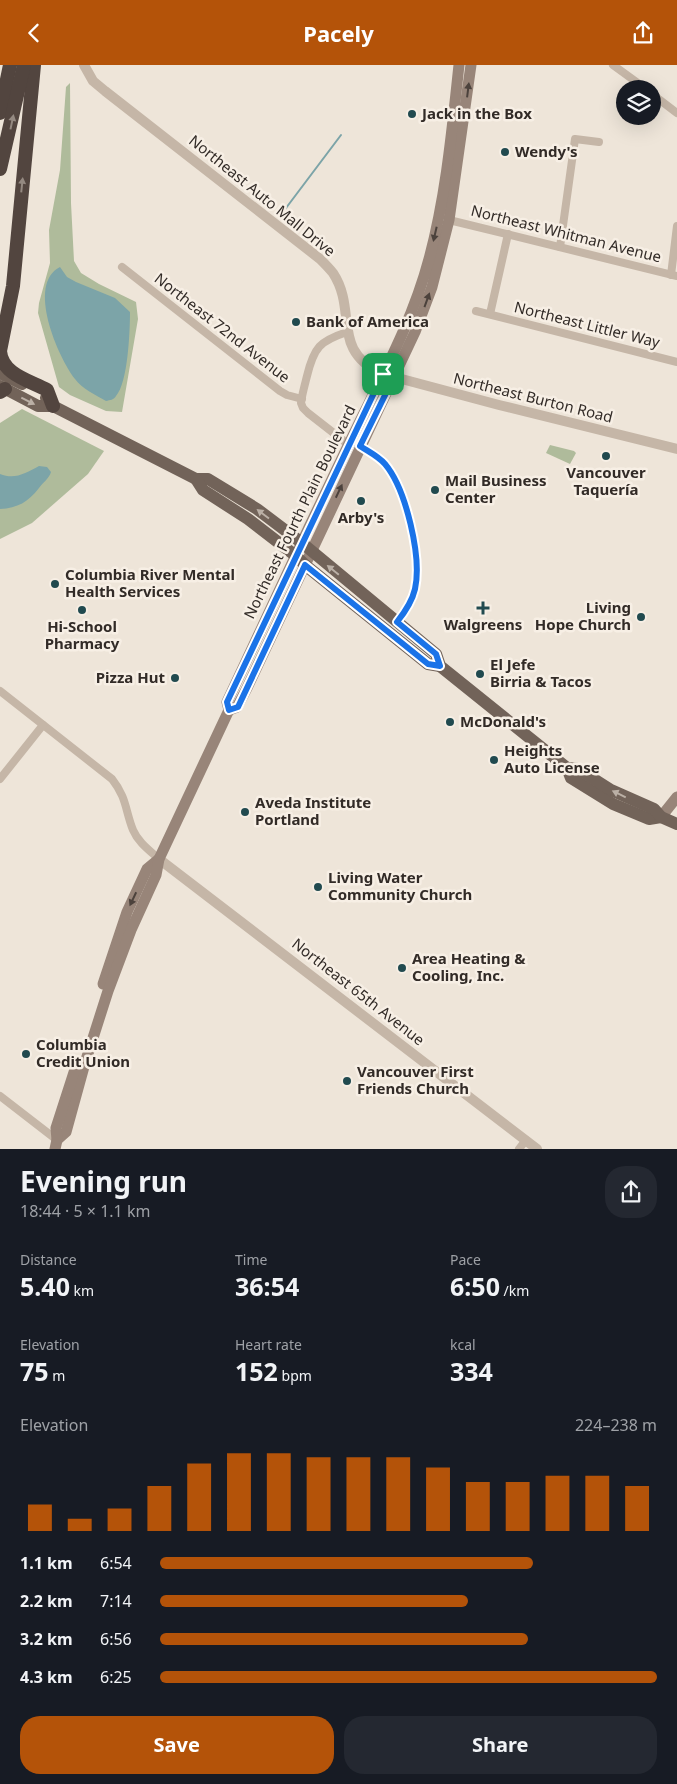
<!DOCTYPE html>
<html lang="en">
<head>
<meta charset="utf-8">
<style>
  :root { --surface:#171b24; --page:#242831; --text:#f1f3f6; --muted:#9ea1a6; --accent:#b45309 }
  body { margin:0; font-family:"Noto Sans",sans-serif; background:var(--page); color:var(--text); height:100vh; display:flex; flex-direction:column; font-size:19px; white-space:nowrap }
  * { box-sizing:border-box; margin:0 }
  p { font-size:16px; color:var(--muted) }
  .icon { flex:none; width:28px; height:28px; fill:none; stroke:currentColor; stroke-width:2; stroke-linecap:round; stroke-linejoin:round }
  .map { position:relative; height:1084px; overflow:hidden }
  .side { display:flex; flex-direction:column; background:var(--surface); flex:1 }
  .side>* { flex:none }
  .controls { position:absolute; left:616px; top:15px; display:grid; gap:10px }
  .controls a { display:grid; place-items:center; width:45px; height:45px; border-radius:50%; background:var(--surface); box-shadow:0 5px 20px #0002; font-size:25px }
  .pin { position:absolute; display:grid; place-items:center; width:42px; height:42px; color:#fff; margin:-21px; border-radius:10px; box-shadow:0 2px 8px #0006 }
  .round { display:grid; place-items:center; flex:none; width:52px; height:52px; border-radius:20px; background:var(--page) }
  .overview { display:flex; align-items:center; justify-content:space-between; height:85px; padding:0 20px }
  h1 { font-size:28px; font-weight:700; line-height:38px }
  .figures { display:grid; grid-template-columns:repeat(3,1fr); gap:8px; height:85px; padding:5px 20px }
  .figures div { display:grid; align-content:center }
  .figures b { font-size:25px; font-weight:700 }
  .figures small { font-size:14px; font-weight:400 }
  .figures p { font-size:14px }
  .chart { height:140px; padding:10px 20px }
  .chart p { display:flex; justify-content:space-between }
  .chart svg { width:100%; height:90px; margin-top:5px; stroke:var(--accent); stroke-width:6 }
  .action { display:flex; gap:10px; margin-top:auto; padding:10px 20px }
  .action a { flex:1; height:58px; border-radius:20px; background:var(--accent); color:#fff; font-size:20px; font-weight:700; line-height:58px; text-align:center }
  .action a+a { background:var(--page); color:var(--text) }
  ul { padding:0 20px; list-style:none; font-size:16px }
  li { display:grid; grid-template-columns:80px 60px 1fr; align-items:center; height:38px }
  li i { height:12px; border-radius:6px; background:var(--accent) }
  header { display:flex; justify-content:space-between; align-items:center; height:65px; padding:0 20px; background:var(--accent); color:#fff; font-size:22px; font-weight:700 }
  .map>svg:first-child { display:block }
  .green { fill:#afbb9b }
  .water { fill:#7ca4a8 }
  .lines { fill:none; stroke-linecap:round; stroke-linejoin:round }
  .stream { stroke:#7ca4a8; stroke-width:2 }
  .minor { stroke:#c5b6a7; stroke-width:8 }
  .tertiary { stroke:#c5b6a7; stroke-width:10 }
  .secondary { stroke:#988579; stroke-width:11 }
  .primary { stroke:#726359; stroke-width:12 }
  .motorway { stroke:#52453f; stroke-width:14 }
  .oneway { fill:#4c423c }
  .oneway2 { fill:#948981 }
  .oneway3 { fill:#bbb0a6 }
  .route-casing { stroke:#fff; stroke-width:10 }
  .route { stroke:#1a73e8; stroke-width:6 }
  .poi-dot { fill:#214a4f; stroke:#f7efe5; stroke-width:2 }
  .labels { text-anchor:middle; stroke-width:5; stroke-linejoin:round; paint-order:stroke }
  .poi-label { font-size:15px; font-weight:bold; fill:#322b27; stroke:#f7efe5; text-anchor:start }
  .street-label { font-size:15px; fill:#322b27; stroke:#f7efe5 }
</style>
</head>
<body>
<header><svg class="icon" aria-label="back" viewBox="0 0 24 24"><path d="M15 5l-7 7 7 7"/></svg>Pacely<svg class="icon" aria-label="share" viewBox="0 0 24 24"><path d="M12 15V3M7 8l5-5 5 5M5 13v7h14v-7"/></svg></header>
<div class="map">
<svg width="677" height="1084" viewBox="0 0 677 1084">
  <rect width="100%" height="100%" fill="#eee5d9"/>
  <g class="green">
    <path d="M70,18L71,138L74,196L81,208L99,219L136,237L138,254L122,347L106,346L70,330L59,322L38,248L39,238L50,198L49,165L60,105L66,22Z"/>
    <path d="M22,344L104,386L88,409L32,458L0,474V358Z"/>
    <path d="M550,380L574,386L576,388L570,399L546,388Z"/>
  </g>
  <g class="water">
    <path d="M60,202L67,212L76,217L115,233L130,247C130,266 128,318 116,331C114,335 110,335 106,336C96,330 82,324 75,314C58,292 26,219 60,202Z"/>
    <path d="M39,401L47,402L51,407C49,414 43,417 39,423C28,437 18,443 0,444V409C15,415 26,408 39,401Z"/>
  </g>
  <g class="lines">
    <path class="stream" d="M283,147L341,70"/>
    <g class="minor">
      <path d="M613,0L646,24"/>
      <path d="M652,29L677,48"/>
      <path d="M449,155L677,211"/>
      <path d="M560,182L575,74L599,77"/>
      <path d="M122,202L280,326L287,330L302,334"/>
      <path d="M671,210L677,161"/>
      <path d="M476,246L677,297"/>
      <path d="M490,249L508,169"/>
      <path d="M347,267C320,276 314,282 307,311C305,319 302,329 301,338L303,343L308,348L349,380"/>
      <path d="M361,381C370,387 381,393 388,402C407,427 422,493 415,524C413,537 405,547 397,557"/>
      <path d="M0,626L112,714C127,733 125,745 133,765C138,777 149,785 159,794"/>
      <path d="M0,714L43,660"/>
      <path d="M0,1031L57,1075"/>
      <path d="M519,1084L526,1075"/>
    </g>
    <g class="tertiary">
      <path d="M84,0L93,16L105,26L320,194C324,198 329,203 333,208C358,246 330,286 383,309L499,340L677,384"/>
      <path d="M159,794L537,1084"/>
    </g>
    <g class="secondary">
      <path d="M229,645L237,642L247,623L415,267L432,222L449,155L471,0"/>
      <path d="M661,752L677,732"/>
      <path d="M103,919L127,847L147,804L159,794"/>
      <path d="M57,1075L66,1067L85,998L108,926L131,865L156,810L159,794L229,645L227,637C267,551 307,466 348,381C377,320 412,259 429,194C446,131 452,65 459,0"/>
      <path d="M55,1084L57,1075L56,1063L77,998"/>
    </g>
    <g class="primary">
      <path d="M0,308L22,319"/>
      <path d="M0,321L38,341H53"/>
      <path d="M46,333L53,341L196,414H208L257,444L302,478L436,589L440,601L567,703L571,713L613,739L649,754L661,752"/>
      <path d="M196,414L203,425L248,454L296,491L305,500L428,599L440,601"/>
      <path d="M567,703L578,704L611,725L654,744L661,752L677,759"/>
    </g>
    <g class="motorway">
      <path d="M34,0L13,221L0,286C2,309 28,315 47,325L53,341"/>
      <path d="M0,48L10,0"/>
      <path d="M0,104L24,0"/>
      <path d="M0,327L5,324"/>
    </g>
  </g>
  <defs><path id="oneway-solid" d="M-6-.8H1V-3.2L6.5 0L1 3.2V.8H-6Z" transform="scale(1.25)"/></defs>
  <g class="oneway">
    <use href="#oneway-solid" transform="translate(468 25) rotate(-83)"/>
    <use href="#oneway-solid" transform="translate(435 169) rotate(103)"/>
    <use href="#oneway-solid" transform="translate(427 235) rotate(-70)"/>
    <use href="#oneway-solid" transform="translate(339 426) rotate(-65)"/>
    <use href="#oneway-solid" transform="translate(133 834) rotate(115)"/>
  </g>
  <g class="oneway2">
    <use href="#oneway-solid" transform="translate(12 57) rotate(-78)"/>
    <use href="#oneway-solid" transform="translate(22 120) rotate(-84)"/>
  </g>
  <g class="oneway3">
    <use href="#oneway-solid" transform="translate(28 336) rotate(27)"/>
    <use href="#oneway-solid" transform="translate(263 449) rotate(-143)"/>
    <use href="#oneway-solid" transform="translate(333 505) rotate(-141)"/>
    <use href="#oneway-solid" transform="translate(619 729) rotate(-154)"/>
  </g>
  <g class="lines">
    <defs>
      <path id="route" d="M383,309L394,312L360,381C369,387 378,391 385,399C406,424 422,492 415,524C412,537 405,547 397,557L436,589L440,601L428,599L305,500L238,642L229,645L227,637Z"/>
    </defs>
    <use href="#route" class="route-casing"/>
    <use href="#route" class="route"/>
  </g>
  <g class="poi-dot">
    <circle cx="412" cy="49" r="5"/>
    <circle cx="505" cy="87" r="5"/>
    <circle cx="296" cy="257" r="5"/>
    <circle cx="606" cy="391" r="5"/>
    <circle cx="435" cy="425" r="5"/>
    <circle cx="361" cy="436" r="5"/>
    <circle cx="55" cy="519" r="5"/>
    <path d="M480.5 535.5h5v5h5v5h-5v5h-5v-5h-5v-5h5z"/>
    <circle cx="82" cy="545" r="5"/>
    <circle cx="641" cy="552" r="5"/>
    <circle cx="480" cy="609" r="5"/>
    <circle cx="175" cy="613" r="5"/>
    <circle cx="450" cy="657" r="5"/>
    <circle cx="494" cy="695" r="5"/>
    <circle cx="245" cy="747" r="5"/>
    <circle cx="318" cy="822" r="5"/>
    <circle cx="402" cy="903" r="5"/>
    <circle cx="26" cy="989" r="5"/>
    <circle cx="347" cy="1016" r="5"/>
  </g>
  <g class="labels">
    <g class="poi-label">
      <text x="422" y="54">Jack in the Box</text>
      <text x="515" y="92">Wendy's</text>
      <text x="306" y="262">Bank of America</text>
      <text x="606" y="413" text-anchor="middle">Vancouver<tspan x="606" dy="17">Taquería</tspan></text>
      <text x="445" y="421">Mail Business<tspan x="445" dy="17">Center</tspan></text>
      <text x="361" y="458" text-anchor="middle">Arby's</text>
      <text x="65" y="515">Columbia River Mental<tspan x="65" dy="17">Health Services</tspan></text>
      <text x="631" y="548" text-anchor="end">Living<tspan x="631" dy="17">Hope Church</tspan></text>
      <text x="483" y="565" text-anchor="middle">Walgreens</text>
      <text x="82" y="567" text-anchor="middle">Hi-School<tspan x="82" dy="17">Pharmacy</tspan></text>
      <text x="490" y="605">El Jefe<tspan x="490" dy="17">Birria &amp; Tacos</tspan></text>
      <text x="165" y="618" text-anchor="end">Pizza Hut</text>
      <text x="460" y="662">McDonald's</text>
      <text x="504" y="691">Heights<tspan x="504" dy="17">Auto License</tspan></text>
      <text x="255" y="743">Aveda Institute<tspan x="255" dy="17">Portland</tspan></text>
      <text x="328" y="818">Living Water<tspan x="328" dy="17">Community Church</tspan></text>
      <text x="412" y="899">Area Heating &amp;<tspan x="412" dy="17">Cooling, Inc.</tspan></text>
      <text x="36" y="985">Columbia<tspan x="36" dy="17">Credit Union</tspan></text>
      <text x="357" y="1012">Vancouver First<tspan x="357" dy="17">Friends Church</tspan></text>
    </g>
    <g class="street-label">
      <text transform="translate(262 131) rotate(39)" y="5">Northeast Auto Mall Drive</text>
      <text transform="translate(566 169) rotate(14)" y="5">Northeast Whitman Avenue</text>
      <text transform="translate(587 260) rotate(14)" y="5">Northeast Littler Way</text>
      <text transform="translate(222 263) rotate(38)" y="5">Northeast 72nd Avenue</text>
      <text transform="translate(533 333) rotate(14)" y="5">Northeast Burton Road</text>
      <text transform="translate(300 447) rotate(-64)" y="5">Northeast Fourth Plain Boulevard</text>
      <text transform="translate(358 927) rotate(38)" y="5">Northeast 65th Avenue</text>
    </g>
  </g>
</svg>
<div class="controls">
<a><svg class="icon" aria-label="layers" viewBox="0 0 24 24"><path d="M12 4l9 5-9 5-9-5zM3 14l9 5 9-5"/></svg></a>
</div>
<div class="pin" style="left:383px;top:309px;background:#1e9e55"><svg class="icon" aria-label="arrive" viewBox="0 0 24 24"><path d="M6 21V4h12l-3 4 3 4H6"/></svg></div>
</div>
<section class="side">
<div class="overview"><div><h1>Evening run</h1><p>18:44 · 5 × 1.1 km</p></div><a class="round"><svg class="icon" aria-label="share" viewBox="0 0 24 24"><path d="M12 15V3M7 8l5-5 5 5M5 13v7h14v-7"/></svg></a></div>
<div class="figures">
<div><p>Distance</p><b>5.40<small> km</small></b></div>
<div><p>Time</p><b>36:54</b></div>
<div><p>Pace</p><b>6:50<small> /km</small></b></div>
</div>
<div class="figures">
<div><p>Elevation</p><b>75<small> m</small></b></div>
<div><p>Heart rate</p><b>152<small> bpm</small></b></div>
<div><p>kcal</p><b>334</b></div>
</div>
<div class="chart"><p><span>Elevation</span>224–238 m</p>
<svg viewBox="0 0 160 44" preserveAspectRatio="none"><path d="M5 44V31M15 44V38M25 44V33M35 44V22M45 44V11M55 44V6M65 44V6M75 44V8M85 44V8M95 44V8M105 44V13M115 44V20M125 44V20M135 44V17M145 44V17M155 44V22"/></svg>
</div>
<ul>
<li><b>1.1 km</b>6:54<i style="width:75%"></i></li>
<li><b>2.2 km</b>7:14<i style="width:62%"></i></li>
<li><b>3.2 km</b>6:56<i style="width:74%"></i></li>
<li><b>4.3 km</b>6:25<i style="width:100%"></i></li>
</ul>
<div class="action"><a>Save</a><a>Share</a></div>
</section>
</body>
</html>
